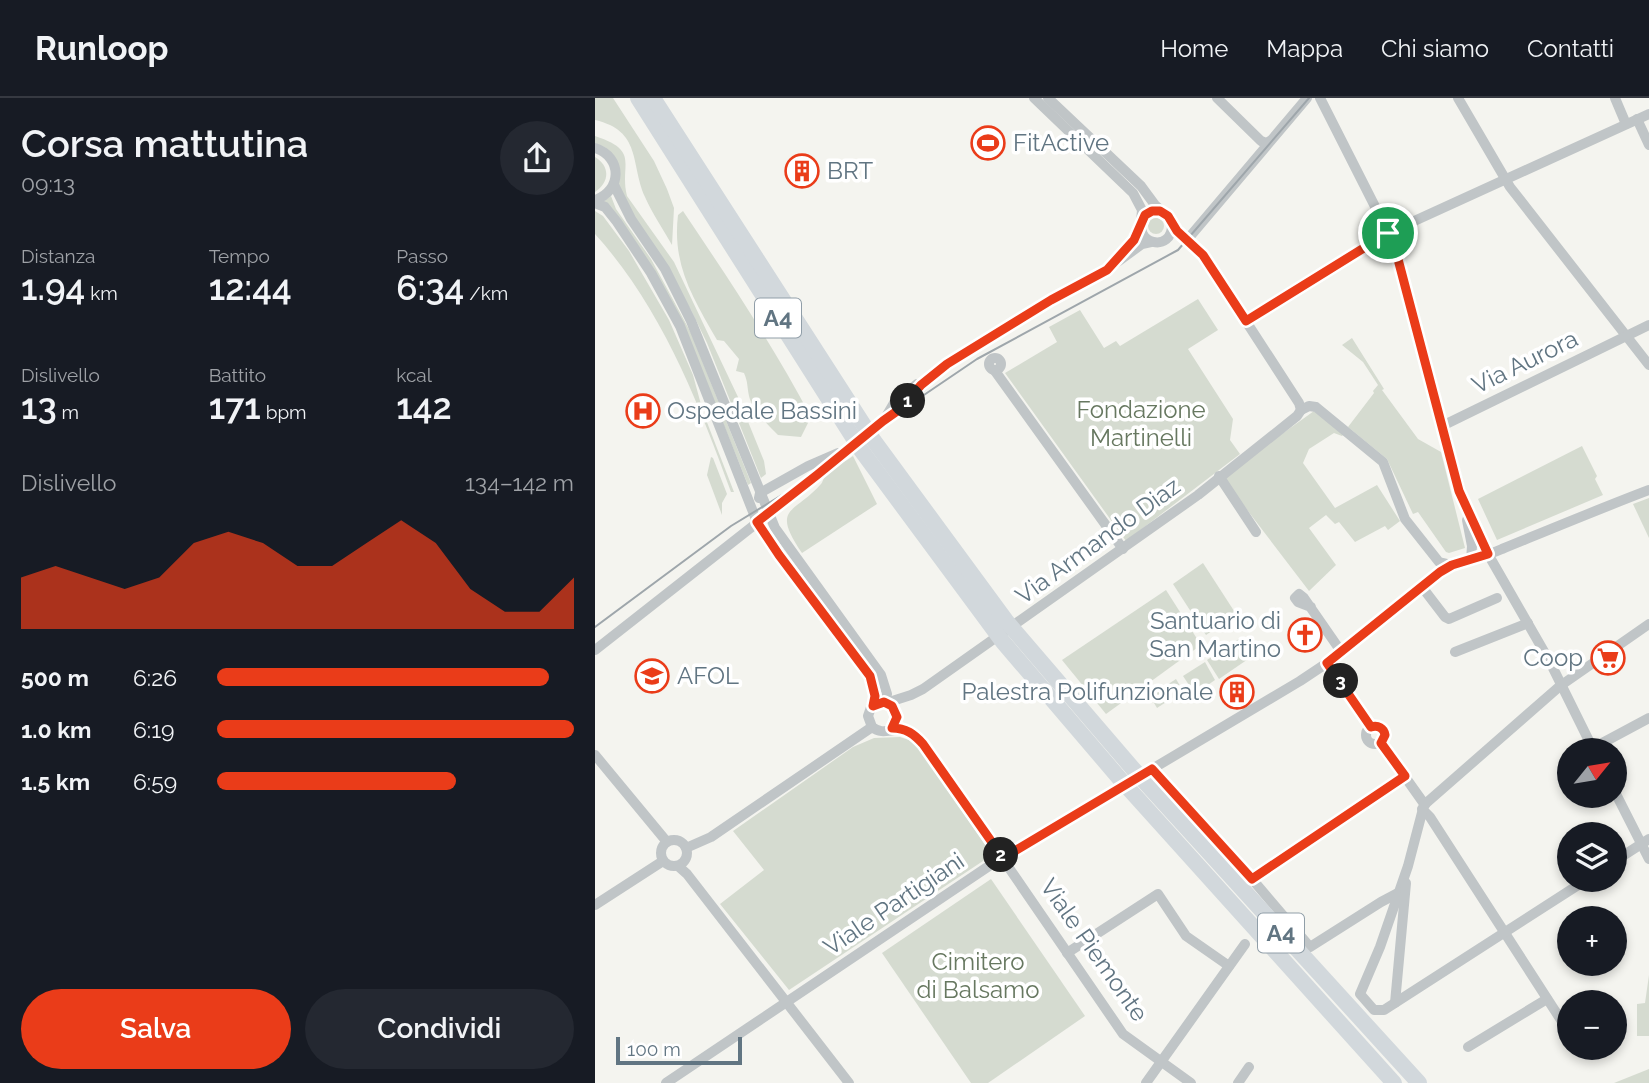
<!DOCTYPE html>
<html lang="it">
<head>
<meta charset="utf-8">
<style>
  :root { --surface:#171b24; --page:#242831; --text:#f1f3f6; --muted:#9ea1a6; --line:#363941; --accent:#ea3c19 }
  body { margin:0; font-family:Raleway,sans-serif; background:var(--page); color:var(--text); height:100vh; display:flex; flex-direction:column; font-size:26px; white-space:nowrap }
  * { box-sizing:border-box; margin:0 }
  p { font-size:23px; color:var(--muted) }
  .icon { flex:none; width:38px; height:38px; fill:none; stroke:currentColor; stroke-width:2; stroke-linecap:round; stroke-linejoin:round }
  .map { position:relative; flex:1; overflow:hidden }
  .drawer { display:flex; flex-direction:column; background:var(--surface); width:595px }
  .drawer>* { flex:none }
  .needle { width:46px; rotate:60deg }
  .buttons { position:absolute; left:962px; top:640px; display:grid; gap:14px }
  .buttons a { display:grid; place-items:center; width:70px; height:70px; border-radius:50%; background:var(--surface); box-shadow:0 4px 10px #0003; font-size:35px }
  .scale { position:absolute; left:21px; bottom:18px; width:126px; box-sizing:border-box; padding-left:7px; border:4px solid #617582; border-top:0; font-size:19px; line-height:24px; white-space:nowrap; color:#617582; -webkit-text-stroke:5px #fff; paint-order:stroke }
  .pin { position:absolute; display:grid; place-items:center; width:60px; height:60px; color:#fff; margin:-30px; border:4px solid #fff; border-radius:50%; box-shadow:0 2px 7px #0007 }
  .km { position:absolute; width:35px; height:35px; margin:-18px; border-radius:50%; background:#222; color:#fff; font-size:19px; line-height:35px; text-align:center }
  .round { display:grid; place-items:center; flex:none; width:74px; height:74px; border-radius:37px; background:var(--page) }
  .summary { display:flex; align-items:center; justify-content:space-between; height:119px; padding:0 21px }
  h1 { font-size:38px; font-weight:600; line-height:52px }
  .stats { display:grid; grid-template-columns:repeat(3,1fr); gap:10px; height:119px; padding:7px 21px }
  .stats div { display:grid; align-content:center }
  .stats b { font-size:35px; font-weight:600 }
  .stats small { font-size:19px; font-weight:400 }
  .stats p { font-size:19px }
  .chart { height:196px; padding:14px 21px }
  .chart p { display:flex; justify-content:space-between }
  .chart svg { width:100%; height:126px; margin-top:7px; fill:var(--accent); opacity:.7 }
  .cta { display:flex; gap:14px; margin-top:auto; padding:14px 21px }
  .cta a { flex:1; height:80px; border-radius:42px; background:var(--accent); color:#fff; font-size:28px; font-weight:600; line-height:80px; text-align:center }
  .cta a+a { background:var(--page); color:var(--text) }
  ul { padding:0 21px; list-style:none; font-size:23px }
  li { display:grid; grid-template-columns:112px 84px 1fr; align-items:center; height:52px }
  li i { height:18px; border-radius:9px; background:var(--accent) }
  header { display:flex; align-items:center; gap:42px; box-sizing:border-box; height:98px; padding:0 35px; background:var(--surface); border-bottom:2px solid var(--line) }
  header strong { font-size:33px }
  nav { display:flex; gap:38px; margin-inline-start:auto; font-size:24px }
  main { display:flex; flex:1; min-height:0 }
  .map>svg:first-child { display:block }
  .green { fill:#d5dbd0 }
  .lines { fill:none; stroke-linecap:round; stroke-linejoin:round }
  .minor { stroke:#c0c5c7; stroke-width:10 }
  .highway { stroke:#d2d8dc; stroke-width:16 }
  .tram { stroke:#9ea6ab; stroke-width:2 }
  .route-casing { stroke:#fff; stroke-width:14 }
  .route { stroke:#ea3c19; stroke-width:9 }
  .labels { text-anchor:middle; stroke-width:7; stroke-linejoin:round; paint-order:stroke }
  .shield { fill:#fff; stroke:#909ea8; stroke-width:2 }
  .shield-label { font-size:23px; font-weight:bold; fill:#617582 }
  .poi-label { font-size:24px; fill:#617582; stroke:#fff; text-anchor:start }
  .street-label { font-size:24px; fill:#617582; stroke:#fff }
  .park-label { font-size:24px; fill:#677860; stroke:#fff }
</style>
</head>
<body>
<header>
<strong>Runloop</strong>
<nav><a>Home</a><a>Mappa</a><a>Chi siamo</a><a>Contatti</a></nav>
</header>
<main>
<section class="drawer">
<div class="summary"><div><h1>Corsa mattutina</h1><p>09:13</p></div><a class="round"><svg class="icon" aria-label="share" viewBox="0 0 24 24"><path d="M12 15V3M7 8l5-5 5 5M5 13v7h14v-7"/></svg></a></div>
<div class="stats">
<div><p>Distanza</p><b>1.94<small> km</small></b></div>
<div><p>Tempo</p><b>12:44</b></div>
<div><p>Passo</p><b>6:34<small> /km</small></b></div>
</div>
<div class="stats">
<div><p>Dislivello</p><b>13<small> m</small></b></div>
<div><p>Battito</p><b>171<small> bpm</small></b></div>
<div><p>kcal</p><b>142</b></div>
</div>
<div class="chart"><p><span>Dislivello</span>134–142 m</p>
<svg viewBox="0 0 160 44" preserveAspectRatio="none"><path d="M0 44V26L10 22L20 26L30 30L40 26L50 14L60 10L70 14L80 22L90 22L100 14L110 6L120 14L130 30L140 38L150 38L160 26V44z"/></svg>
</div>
<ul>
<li><b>500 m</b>6:26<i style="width:93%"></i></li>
<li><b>1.0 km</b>6:19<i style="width:100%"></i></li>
<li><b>1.5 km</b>6:59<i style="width:67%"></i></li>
</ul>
<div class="cta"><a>Salva</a><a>Condividi</a></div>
</section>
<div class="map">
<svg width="1054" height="985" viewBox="0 0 1054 985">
  <rect width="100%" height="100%" fill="#f4f4ef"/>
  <g class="green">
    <path d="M0,0H18L59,63L72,91L79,110L77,147C68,131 57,115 50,99C35,65 47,33 0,22Z"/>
    <path d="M0,38C46,53 24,66 32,98L79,164L143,299L169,363L171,376L166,380L112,245L96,212L29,105L11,50L0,45Z"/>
    <path d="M0,59C15,68 15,84 0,94Z"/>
    <path d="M16,98L21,111L56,161L96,235L156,385L153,387L93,238L8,104Z"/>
    <path d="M0,113L8,118L34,153L74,222L98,277L108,314L139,394H136C103,303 66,209 0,136Z"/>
    <path d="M88,113C133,180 178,247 216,319L206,339L183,337C173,327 157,312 154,298C152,289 153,284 149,275L141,273L144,261L129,243L122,242C98,200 77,167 83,117Z"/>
    <circle cx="561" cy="128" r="8"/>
    <path d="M603,201L623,232L593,251L638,321L635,342L645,356L531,443L410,275L462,244L454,229L485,212L509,250L521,243L525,248Z"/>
    <path d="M757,240L789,291L787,292L823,341L846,354L870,450L854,455L851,454L823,414L818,416L792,361L753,329L779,295L778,293L783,287L768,264L747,247Z"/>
    <path d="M719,313L749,336L747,338L739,335L714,351L708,365L740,410L782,387L805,423L793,432L790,428L760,444L744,424L740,426L731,417L714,430L741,467L714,493L627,379Z"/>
    <path d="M987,348L1002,378L1000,381L1008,397L902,442L883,401Z"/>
    <path d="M258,358L282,406L207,455C175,408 200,416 226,386C228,384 228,380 231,377C237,369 250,364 258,358Z"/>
    <path d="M116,359L118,360L132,396L127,405V417L112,377Z"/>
    <path d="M1054,400V440L1038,406Z"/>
    <path d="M608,465L641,516L611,537L578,486Z"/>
    <path d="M571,492L606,547L511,616L467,562Z"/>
    <path d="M647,539L659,557L624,581L612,562Z"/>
    <path d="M610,564L620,582L600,596L588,578Z"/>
    <path d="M581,581L588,593L562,610L555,598Z"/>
    <path d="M305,639L314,642L325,652L395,754L394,759L194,892L125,806L169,772L138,733L258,649L279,640Z"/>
    <path d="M396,781L490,918L393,985H376L287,855Z"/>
    <path d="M1054,877V938H1042V906L1050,905Z"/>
    <path d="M1054,971V985H1019Z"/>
  </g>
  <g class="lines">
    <g class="minor">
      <path d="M439,0L538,95L547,112L546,124"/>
      <path d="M453,0L546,88L560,107L574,119L582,133L608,157L704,305L706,312"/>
      <path d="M622,0L666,43L671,45L675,43"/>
      <path d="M725,0L799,146L870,409L893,456L955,564L999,653"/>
      <path d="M863,0L915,89L1054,267"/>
      <path d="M1020,0L1031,26"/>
      <path d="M1042,21L1054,47"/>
      <path d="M0,50C28,59 27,93 0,102"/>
      <path d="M19,87L36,121L70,171L96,223L180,430L286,577L292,596L289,604"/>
      <path d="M0,105L10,109L22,124L56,175L85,228L162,424L275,578L280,598L273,618L277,629C294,642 302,618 329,646L528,936L596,985"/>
      <path d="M549,119C535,146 578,156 577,126"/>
      <path d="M592,142L712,0"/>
      <path d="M651,223L793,135L1054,16"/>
      <circle cx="400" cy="266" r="6"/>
      <path d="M347,270L456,202L510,173L547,146L556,144"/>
      <path d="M400,273L528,451"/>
      <path d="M706,312L714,308L721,309L788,364L810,421L844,464L857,467"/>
      <path d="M292,317L299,305L322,286"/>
      <path d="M847,328L1054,227"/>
      <path d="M624,378L661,434"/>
      <path d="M164,400L165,395L213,368L243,355"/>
      <path d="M872,422L877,448L876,462"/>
      <path d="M827,489L850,519L854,521L902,500"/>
      <path d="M716,509L703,504L700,500L704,496L709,500L745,552"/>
      <path d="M0,552L190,403L288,323C312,307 329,284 352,266"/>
      <path d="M860,554L933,525"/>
      <path d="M732,565L777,629"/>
      <path d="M287,605C301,607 306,619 297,630"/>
      <path d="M291,605L316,597L328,591L603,397L702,318L706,312"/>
      <circle cx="780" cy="637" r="9"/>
      <path d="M786,645L830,707"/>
      <path d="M998,650L1054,620"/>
      <path d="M0,657L72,744"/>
      <path d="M557,671L657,781L715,849L786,804L803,795"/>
      <path d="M1020,694L1054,761"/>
      <path d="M827,711L835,719L975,936"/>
      <circle cx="79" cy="755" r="13"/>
      <path d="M91,750L116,739L277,629"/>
      <path d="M1020,763L1054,741"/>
      <path d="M83,768L92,776L254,985"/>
      <path d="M657,781L810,678"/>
      <path d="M991,782L789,912H779L765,896L785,849L813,768L829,707L965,588L1054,526"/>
      <path d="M0,807L68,763"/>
      <path d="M472,855L563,796L591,838L634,868"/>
      <path d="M800,905L811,785"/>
      <path d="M1020,909L1026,927L1020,942"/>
      <path d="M873,949L952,901"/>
      <path d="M989,950L999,952L1010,950"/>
      <path d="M71,985L394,768L705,583L732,565L845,474C865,463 887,460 907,451C956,431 1004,411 1054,392"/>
      <path d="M551,985L650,846"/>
      <path d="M643,985L654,969"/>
    </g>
    <g class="highway">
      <path d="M43,0L266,352L408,544L525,681L799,985"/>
      <path d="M58,0L279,343L412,524L539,672L824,985"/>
    </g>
    <path class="tram" d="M0,529L136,428L228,372L295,320L382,261L583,152L714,0"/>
  </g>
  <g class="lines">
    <defs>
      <path id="route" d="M565,113L573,118L582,133L608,157L651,223L793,135L799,146L864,393L893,456L857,467L845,474L732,565L776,629C783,627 789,630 790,637L786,645L810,678L657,781L557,671L408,760L328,646C319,636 311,630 297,630L302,619L297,608L289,604L278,608L280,598L275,578L184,457L162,424L222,377L288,323L305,311L326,287L352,266L456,202L512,172L539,142L550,117L557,113Z"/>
    </defs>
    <use href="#route" class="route-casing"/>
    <use href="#route" class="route"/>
  </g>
  <defs>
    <symbol id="stadium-ring" viewBox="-11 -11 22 22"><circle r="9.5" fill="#fff" stroke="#ea3c19" stroke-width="1.5"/><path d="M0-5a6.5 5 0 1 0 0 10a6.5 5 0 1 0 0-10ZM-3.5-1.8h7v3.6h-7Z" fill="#ea3c19"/></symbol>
    <symbol id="building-ring" viewBox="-11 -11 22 22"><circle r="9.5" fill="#fff" stroke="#ea3c19" stroke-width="1.5"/><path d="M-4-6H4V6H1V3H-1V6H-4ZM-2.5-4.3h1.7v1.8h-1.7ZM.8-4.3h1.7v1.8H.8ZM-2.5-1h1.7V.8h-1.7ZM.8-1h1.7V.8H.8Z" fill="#ea3c19"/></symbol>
    <symbol id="hospital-ring" viewBox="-11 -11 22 22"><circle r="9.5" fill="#fff" stroke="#ea3c19" stroke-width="1.5"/><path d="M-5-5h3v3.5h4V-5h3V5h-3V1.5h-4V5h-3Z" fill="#ea3c19"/></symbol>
    <symbol id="church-ring" viewBox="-11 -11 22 22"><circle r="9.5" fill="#fff" stroke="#ea3c19" stroke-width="1.5"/><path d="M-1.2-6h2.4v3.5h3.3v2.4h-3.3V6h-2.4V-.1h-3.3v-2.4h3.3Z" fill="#ea3c19"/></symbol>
    <symbol id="supermarket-ring" viewBox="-11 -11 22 22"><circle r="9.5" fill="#fff" stroke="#ea3c19" stroke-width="1.5"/><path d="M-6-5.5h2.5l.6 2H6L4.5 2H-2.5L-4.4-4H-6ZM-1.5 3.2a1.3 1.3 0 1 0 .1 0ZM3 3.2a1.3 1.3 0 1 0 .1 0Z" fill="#ea3c19"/></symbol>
    <symbol id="school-ring" viewBox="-11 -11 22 22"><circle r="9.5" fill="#fff" stroke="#ea3c19" stroke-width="1.5"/><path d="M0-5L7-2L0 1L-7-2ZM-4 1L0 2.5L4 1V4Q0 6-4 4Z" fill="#ea3c19"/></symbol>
  </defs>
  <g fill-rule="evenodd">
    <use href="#stadium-ring" x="374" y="26" width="38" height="38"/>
    <use href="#building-ring" x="188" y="54" width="38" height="38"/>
    <use href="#hospital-ring" x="29" y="294" width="38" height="38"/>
    <use href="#church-ring" x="691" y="518" width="38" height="38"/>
    <use href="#supermarket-ring" x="994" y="541" width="38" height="38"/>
    <use href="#school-ring" x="38" y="559" width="38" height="38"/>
    <use href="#building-ring" x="623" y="575" width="38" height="38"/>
  </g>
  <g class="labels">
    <g class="shield">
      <rect x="160" y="200.5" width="46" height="39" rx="5"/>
      <rect x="663" y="815.5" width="46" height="39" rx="5"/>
    </g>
    <g class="shield-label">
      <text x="183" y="228">A4</text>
      <text x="686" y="843">A4</text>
    </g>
    <g class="poi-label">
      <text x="418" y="53">FitActive</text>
      <text x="232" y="81">BRT</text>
      <text x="72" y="321">Ospedale Bassini</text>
      <text x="686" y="531" text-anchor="end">Santuario di<tspan x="686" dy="28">San Martino</tspan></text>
      <text x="988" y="568" text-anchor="end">Coop</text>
      <text x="82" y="586">AFOL</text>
      <text x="618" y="602" text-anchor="end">Palestra Polifunzionale</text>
    </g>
    <g class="street-label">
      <text transform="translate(930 264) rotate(-26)" y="8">Via Aurora</text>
      <text transform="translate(503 443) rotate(-36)" y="8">Via Armando Diaz</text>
      <text transform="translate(299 806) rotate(-34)" y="8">Viale Partigiani</text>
      <text transform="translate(499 852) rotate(55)" y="8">Viale Piemonte</text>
    </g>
    <g class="park-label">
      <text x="546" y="320">Fondazione<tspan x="546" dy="28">Martinelli</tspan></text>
      <text x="383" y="872">Cimitero<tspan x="383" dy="28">di Balsamo</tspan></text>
    </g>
  </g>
</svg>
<div class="buttons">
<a><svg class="needle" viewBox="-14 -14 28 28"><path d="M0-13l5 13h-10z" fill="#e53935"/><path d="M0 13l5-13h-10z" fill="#9ea1a6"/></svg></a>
<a><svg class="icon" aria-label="layers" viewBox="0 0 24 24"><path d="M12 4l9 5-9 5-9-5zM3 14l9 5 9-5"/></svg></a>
<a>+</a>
<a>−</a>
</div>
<div class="scale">100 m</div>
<div class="pin" style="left:793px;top:135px;background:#1e9e55"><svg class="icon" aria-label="arrive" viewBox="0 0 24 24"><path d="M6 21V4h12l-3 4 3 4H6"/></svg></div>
<b class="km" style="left:313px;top:303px">1</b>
<b class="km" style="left:406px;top:757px">2</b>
<b class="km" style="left:746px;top:583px">3</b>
</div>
</main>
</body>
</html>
